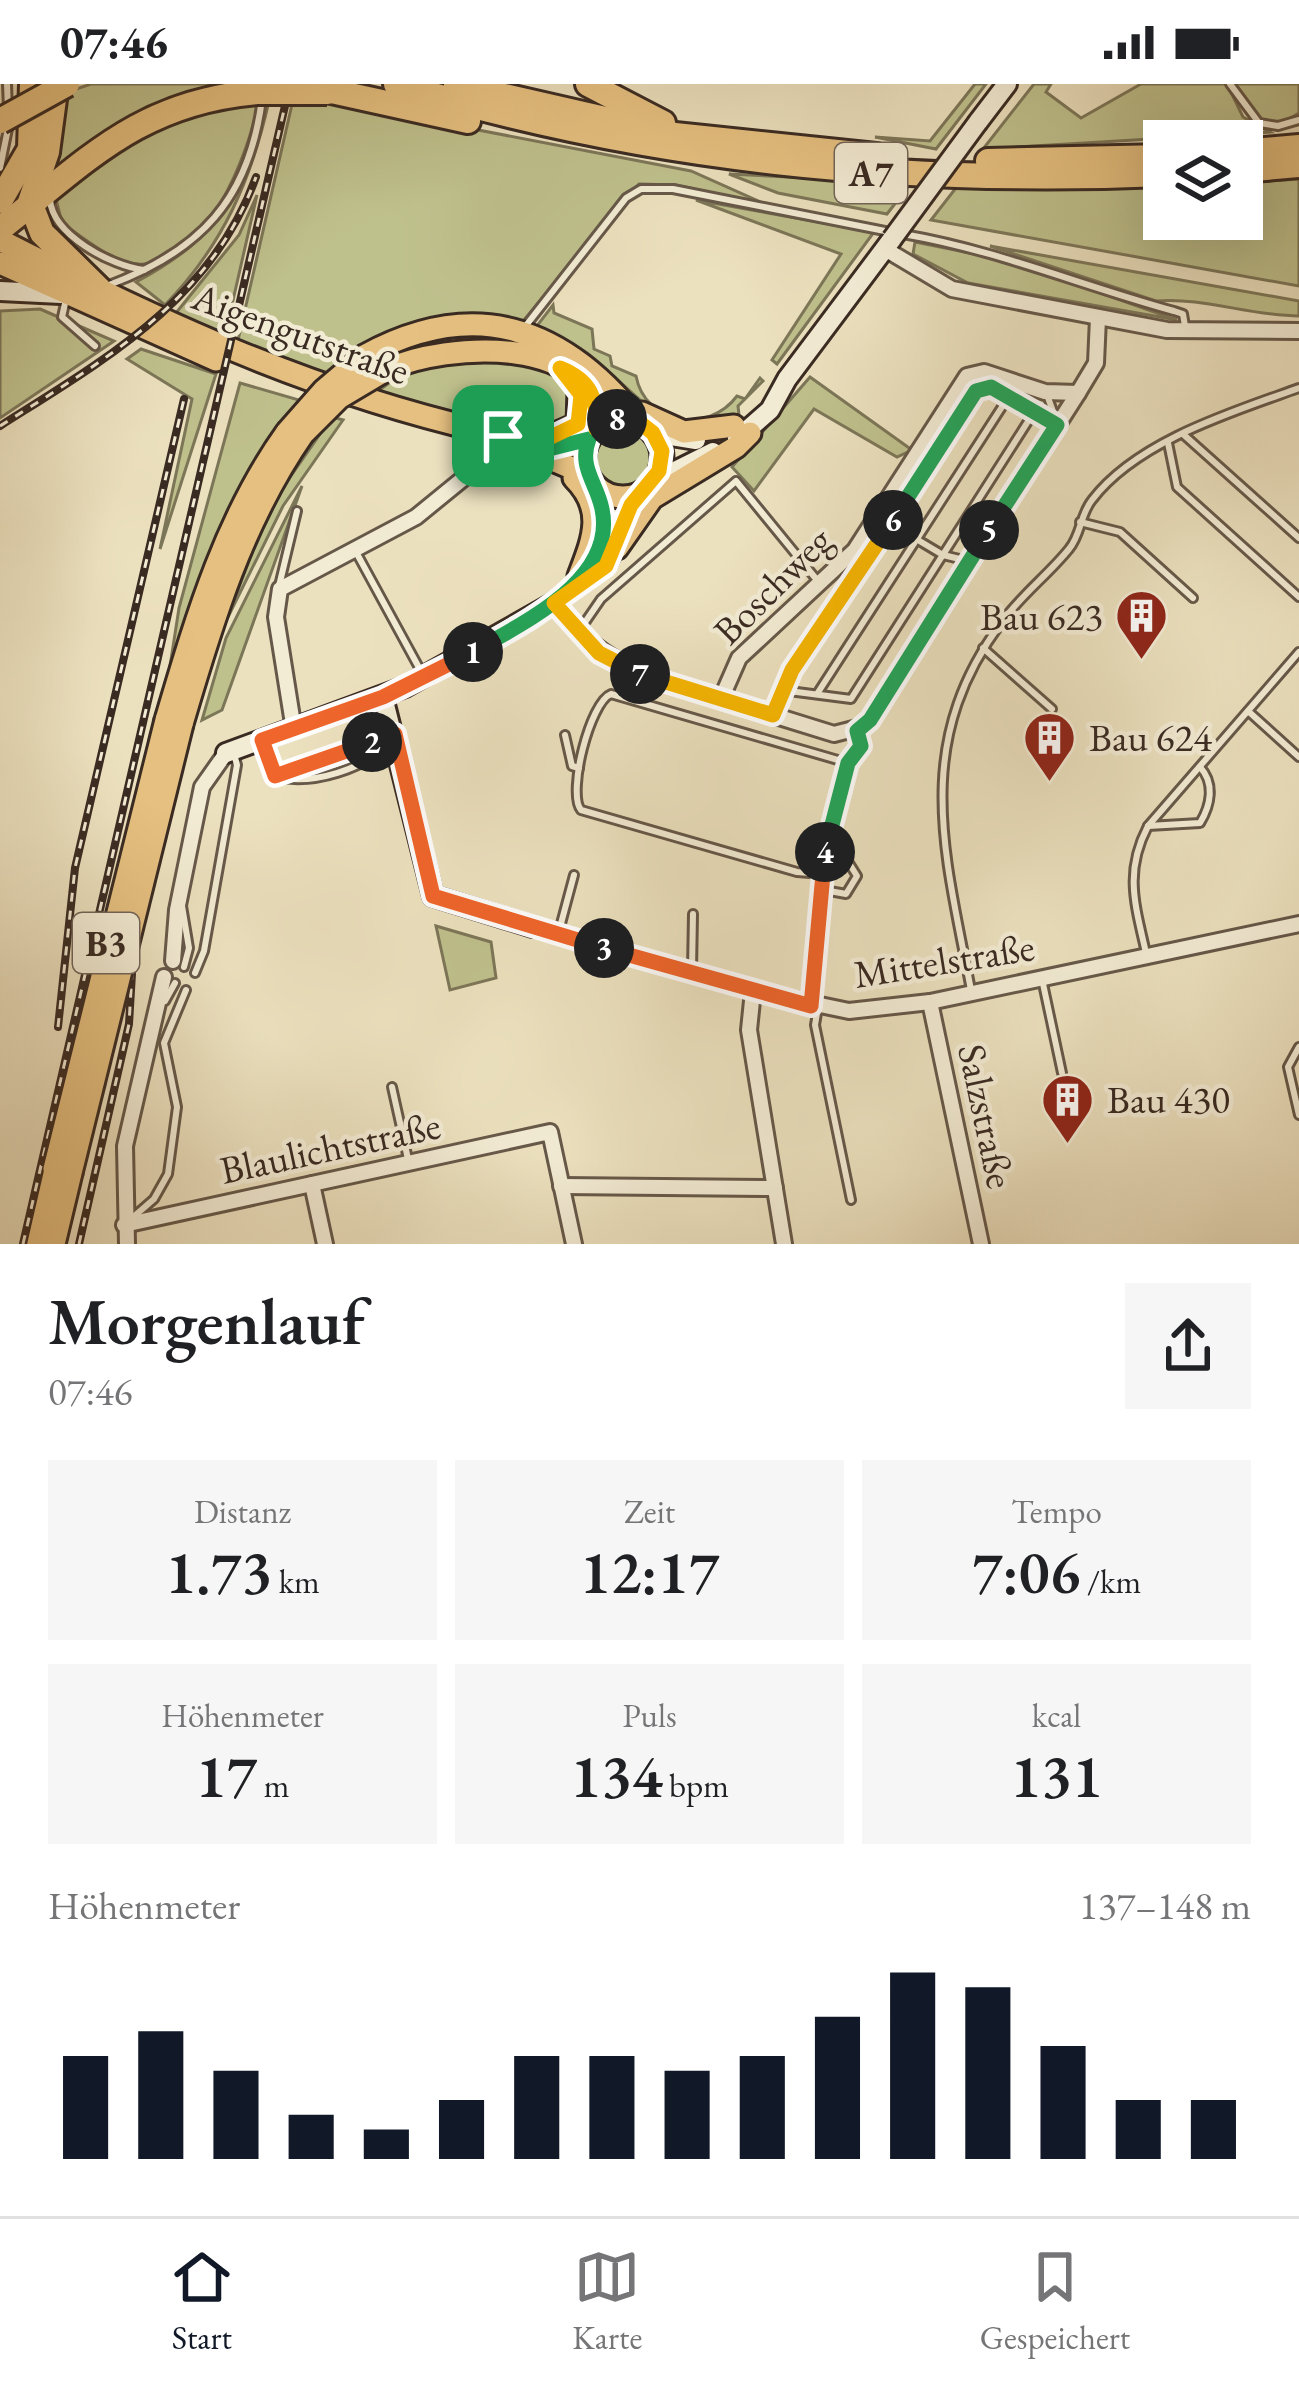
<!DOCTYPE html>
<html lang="de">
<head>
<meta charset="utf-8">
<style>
  :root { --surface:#fff; --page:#f6f6f6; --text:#202124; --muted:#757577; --line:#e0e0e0; --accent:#111827 }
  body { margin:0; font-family:"EB Garamond",serif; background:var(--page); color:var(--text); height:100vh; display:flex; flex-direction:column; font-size:45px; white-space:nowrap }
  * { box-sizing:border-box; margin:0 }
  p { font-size:39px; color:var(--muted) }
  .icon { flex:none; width:66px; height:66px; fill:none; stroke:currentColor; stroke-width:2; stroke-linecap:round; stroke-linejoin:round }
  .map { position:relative; height:1160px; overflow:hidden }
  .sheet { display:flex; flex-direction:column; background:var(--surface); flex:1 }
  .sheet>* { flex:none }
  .tools { position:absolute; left:1143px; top:36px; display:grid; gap:24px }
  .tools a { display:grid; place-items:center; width:120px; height:120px; border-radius:0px; background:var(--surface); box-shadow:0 12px 48px #0002; font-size:60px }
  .pin { position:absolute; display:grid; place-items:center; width:102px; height:102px; color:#fff; margin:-51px; border-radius:24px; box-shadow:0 6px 18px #0006 }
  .km { position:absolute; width:60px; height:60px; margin:-30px; border-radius:50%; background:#222; color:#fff; font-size:33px; line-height:60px; text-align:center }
  .round { display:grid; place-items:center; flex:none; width:126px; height:126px; border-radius:0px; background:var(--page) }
  .headline { display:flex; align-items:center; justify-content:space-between; height:204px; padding:0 48px }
  h1 { font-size:66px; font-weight:600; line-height:90px }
  .figures { display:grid; grid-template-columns:repeat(3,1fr); gap:18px; height:204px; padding:12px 48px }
  .figures div { display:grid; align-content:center; border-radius:0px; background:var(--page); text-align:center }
  .figures b { font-size:60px; font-weight:600 }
  .figures small { font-size:33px; font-weight:400 }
  .figures p { font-size:33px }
  .chart { height:336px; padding:24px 48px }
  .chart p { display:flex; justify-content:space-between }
  .chart svg { width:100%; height:216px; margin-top:12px; stroke:var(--accent); stroke-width:6 }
  .status { display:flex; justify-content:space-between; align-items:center; height:84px; padding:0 60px; background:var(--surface); direction:ltr }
  .status svg { height:33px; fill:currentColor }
  .menu { display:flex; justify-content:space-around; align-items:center; height:168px; border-top:3px solid var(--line); background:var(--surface); font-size:33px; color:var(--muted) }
  .menu a { display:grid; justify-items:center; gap:6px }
  .menu .current { color:var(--accent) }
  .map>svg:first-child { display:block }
  .green { fill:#bfc18d; stroke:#7c7658; stroke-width:3 }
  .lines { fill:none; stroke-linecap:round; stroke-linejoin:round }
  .lane-casing { stroke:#665849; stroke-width:12 }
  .street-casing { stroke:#665849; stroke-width:20 }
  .secondary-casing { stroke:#392a22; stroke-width:24 }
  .primary-casing { stroke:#392a22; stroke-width:27 }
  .highway-casing { stroke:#392a22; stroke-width:30 }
  .lane { stroke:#f3ecd5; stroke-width:6 }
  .street { stroke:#f3ecd5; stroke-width:14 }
  .secondary { stroke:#f3ecd5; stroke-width:18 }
  .primary { stroke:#e6c080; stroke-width:21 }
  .highway { stroke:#e6c080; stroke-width:24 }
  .rail-casing { stroke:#392a22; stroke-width:8 }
  .rail { stroke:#f3ecd5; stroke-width:3; stroke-dasharray:9; stroke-linecap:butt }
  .secondary-bridge-casing { stroke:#392a22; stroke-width:24; stroke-linecap:butt }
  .primary-bridge-casing { stroke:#392a22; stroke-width:27; stroke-linecap:butt }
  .highway-bridge-casing { stroke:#392a22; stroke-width:30; stroke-linecap:butt }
  .secondary-bridge { stroke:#f3ecd5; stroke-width:18 }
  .primary-bridge { stroke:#e6c080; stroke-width:21 }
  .highway-bridge { stroke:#e6c080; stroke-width:24 }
  .split-1-casing { stroke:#fff; stroke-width:24 }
  .split-2-casing { stroke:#fff; stroke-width:24 }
  .split-3-casing { stroke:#fff; stroke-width:24 }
  .split-4-casing { stroke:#fff; stroke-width:24 }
  .split-5-casing { stroke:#fff; stroke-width:24 }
  .split-6-casing { stroke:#fff; stroke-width:24 }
  .split-7-casing { stroke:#fff; stroke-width:24 }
  .split-8-casing { stroke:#fff; stroke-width:24 }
  .split-9-casing { stroke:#fff; stroke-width:24 }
  .split-1 { stroke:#22a559; stroke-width:15 }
  .split-2 { stroke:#f0652b; stroke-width:15 }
  .split-3 { stroke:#f0652b; stroke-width:15 }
  .split-4 { stroke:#f0652b; stroke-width:15 }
  .split-5 { stroke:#22a559; stroke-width:15 }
  .split-6 { stroke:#22a559; stroke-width:15 }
  .split-7 { stroke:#f5b400; stroke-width:15 }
  .split-8 { stroke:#f5b400; stroke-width:15 }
  .split-9 { stroke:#f5b400; stroke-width:15 }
  .labels { text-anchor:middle; stroke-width:9; stroke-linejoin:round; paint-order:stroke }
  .shield { fill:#f3ecd5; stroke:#716458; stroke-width:3 }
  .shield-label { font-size:36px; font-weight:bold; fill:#392a22 }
  .street-label { font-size:39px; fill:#392a22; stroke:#f3ecd5 }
  .poi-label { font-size:39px; fill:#392a22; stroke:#f3ecd5; text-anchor:start }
</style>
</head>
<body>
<div class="status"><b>07:46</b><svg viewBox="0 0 49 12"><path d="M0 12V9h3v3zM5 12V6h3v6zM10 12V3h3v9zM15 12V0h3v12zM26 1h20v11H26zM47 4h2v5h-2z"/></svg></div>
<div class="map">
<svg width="1299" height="1160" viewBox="0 0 1299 1160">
  <rect width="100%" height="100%" fill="#ece1bf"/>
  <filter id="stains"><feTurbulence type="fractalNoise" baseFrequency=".00167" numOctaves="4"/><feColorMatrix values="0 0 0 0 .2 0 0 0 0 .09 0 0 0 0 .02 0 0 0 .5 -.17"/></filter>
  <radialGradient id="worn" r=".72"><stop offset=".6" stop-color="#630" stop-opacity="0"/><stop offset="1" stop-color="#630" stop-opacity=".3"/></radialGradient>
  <g class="green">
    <path d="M91,0H257L47,96L61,10Z"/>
    <path d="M975,0H986L936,65L875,53L930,57Z"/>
    <path d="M1034,0H1051L1046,8L1081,34L1141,0H1227L1243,33L1270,48L983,65Z"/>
    <path d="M1234,0H1299V29L1282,39L1260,35Z"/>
    <path d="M259,16C249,69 206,185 137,180C112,178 82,153 62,139L56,115L62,100L166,35Z"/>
    <path d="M293,16L343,20L691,87L763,119L810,130L676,101L639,100L524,236L363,262L320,294L236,265Z"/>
    <path d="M269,17C251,97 223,161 165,221L136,198C222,152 243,109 269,17Z"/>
    <path d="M729,90L911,99L887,130L778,109Z"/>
    <path d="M1299,95V202L931,136L959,100L1164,104V135H1242V99Z"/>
    <path d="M257,111L223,260L176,229L239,151Z"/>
    <path d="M696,116L874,148L777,280L772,276L841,170Z"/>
    <path d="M915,158L1010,177L1177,236L968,199L913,170Z"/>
    <path d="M990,162L1299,217V232C1250,232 1204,213 1156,217Z"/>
    <path d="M553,221L554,229L592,245L594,265L610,272L612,282L636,292C645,340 708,351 737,312L745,315L760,294L763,297L738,322L739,331C669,367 635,305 587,269C571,258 553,250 536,243Z"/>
    <path d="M40,225L114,257L0,334V227Z"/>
    <path d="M141,265L216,290L160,465L192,315L127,275Z"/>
    <path d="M454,275C482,277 559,274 572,305C575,313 574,326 575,334L545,350L531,349L370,313L404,288Z"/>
    <path d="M810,293L912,366L897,373L814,325L754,407L732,383Z"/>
    <path d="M240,299L299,316C230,403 198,504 166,608L179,524Z"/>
    <path d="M332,333L343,336L283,422L226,537L270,422Z"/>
    <circle cx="624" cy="375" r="28"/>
    <path d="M302,402L222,626L202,636L226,554Z"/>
    <path d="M436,842L491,858L496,894L450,906Z"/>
  </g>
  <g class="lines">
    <defs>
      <g id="lane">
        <path d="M7,0L8,26"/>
        <path d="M1230,0L1259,39L1278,42L1299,36"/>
        <path d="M0,84L9,40"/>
        <path d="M50,116C53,151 111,182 144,186"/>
        <path d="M903,150C997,166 1082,202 1174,227L1183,230L1185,242"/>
        <path d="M109,201C200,167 249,116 262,15"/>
        <path d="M66,215L62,233L95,262"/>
        <path d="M524,244L626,114L641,105H673L890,148"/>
        <path d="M1047,311L1057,338"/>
        <path d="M1184,351L1299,454"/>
        <path d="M1168,359L1177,403L1299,513"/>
        <path d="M1080,438L1120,448L1193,514"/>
        <path d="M891,440L943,471L968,477"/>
        <path d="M356,468L423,591"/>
        <path d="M279,502L297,427"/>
        <path d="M579,547L601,515L736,397L817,496"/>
        <path d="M983,564L1052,625"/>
        <path d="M789,607L851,615L1034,328"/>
        <path d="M817,610L1009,312"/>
        <path d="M1248,627L1299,673"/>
        <path d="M773,631L792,586L976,307L997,305L1054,339"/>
        <path d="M565,651L572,682L579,684"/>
        <path d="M263,660L275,692L388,652"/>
        <path d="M277,693C312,701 366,686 389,657"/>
        <path d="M1148,742L1200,739C1211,721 1215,699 1200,683"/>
        <path d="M823,790L797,788L581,726C567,709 590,618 611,610L848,679"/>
        <path d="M824,806L846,810L857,792L847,776L826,778"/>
        <path d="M182,822L189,864L184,883"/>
        <path d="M559,847L574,791"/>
        <path d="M1146,869C1135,820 1124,788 1148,742L1299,568"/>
        <path d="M692,886L693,830"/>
        <path d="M195,889L204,867L237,681L234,670"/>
        <path d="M1042,895L1062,989"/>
        <path d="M971,906C945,769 911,661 1001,539C1021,511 1048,491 1069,465C1081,451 1080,431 1092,416C1137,357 1232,328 1299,304"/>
        <path d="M165,917L175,899"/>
        <path d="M812,918C831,836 808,735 861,662L857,647"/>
        <path d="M818,923L815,941L851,1116"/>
        <path d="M1299,963L1288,983L1299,1031"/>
        <path d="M392,1003L408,1075"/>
        <path d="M131,1135L154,1115L168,1090L177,1023L164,959L186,906"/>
      </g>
      <g id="street">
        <path d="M885,165L952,205L1167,246L1299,247"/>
        <path d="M554,519C598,580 652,594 721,615L739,574L855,466L967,292L984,288L1045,308L1078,309L1096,279L1098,234"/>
        <path d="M721,615L834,650L865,642L1078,309"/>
        <path d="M294,646L276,533L280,505L416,433L481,380"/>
        <path d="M533,843L753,907L849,927L930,918L1299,840"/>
        <path d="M173,877L177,826L202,703L226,669"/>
        <path d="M753,907L749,946L784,1160"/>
        <path d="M930,918L981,1160"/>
        <path d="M312,1100L325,1160"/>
        <path d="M561,1102L775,1104"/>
        <path d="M124,1141L550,1048L574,1160"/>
        <path d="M127,1160L125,1062L164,893"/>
      </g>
      <g id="secondary">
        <path d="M978,38L1007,0"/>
        <path d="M0,207L61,210"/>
        <path d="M653,349L696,356"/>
        <path d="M737,355L770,326L787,295L892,155"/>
        <path d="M653,398L713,368"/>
        <path d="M593,476L604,446L593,398"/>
        <path d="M383,613L433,812L533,843"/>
        <path d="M226,669L405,603L552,520L606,481L638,410"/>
      </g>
      <g id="primary">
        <path d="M0,156C158,237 309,307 483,347C519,355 553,374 589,355"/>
        <path d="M0,179L216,276"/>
        <path d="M364,272C475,211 564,243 639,338"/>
        <path d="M386,286C446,258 602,249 596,345"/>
        <path d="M642,329L684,348L734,342"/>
        <circle cx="623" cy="374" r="39"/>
        <path d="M546,354L578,340L579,307"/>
        <path d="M539,370L588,391"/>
        <path d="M574,394C606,426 593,455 579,492"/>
        <path d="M617,464L652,414L736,363L750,349"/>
        <path d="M166,636C196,535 225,434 287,348"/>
        <path d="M182,640C212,538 242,438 303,350"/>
        <path d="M37,1160L54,1085"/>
        <path d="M54,1160L71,1089"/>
      </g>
      <g id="highway">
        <path d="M56,0L47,68L30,118L42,149L99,205"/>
        <path d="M396,0C648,77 901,101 1164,90"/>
        <path d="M588,0L663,39"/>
        <path d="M456,1L675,51L876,72"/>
        <path d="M309,2L468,37"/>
        <path d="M1242,68L1299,63"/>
        <path d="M988,77L1164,73"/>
        <path d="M1242,86L1299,81"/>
        <path d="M0,117L30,65L32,0"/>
        <path d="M0,145C87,77 139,18 257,8"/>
      </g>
    </defs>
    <use href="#lane" class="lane-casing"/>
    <use href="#street" class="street-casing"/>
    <use href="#secondary" class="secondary-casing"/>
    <use href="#primary" class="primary-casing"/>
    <use href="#highway" class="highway-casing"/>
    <use href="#lane" class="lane"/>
    <use href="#street" class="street"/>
    <use href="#secondary" class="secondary"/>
    <use href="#primary" class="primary"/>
    <use href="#highway" class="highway"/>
    <defs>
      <g id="rail">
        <path d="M0,342C104,276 212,216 256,93"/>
        <path d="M58,943L75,784L184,315"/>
        <path d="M23,1160L290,0"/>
        <path d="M79,1160L129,940L144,688"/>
      </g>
    </defs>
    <use href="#rail" class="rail-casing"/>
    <use href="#rail" class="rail"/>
    <defs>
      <path id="secondary-bridge" d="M892,155L978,38"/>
      <g id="primary-bridge">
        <path d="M287,348L324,306L364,272"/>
        <path d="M303,350L339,314L386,286"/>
        <path d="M54,1085L166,636"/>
        <path d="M71,1089L182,640"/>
      </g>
      <g id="highway-bridge">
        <path d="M257,8H327"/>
        <path d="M0,37L67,0"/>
      </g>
    </defs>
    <use href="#secondary-bridge" class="secondary-bridge-casing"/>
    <use href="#primary-bridge" class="primary-bridge-casing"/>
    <use href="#highway-bridge" class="highway-bridge-casing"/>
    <use href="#secondary-bridge" class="secondary-bridge"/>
    <use href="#primary-bridge" class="primary-bridge"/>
    <use href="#highway-bridge" class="highway-bridge"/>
  </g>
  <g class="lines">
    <defs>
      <path id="split-1" d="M473,568C522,539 617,496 602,425C597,399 578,383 589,355L553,364L503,352"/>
      <path id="split-2" d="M372,658L275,692L262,656L383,613L473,568"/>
      <path id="split-3" d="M372,658L395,650L433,812L604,864"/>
      <path id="split-4" d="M604,864L811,922L825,768"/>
      <path id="split-5" d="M825,768L848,679L861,662L857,647L870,636L989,446"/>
      <path id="split-6" d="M893,436L976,307L991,303L1057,341L989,446"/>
      <path id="split-7" d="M640,590L773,631L792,586L893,436"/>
      <path id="split-8" d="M617,335L639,338L653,349L662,367L659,387L631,421L606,482L554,519L599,569L640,590"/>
      <path id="split-9" d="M503,352L549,354L578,340L581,311L560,284C590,296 598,314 596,345L617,335"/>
    </defs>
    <use href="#split-1" class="split-1-casing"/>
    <use href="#split-2" class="split-2-casing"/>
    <use href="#split-3" class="split-3-casing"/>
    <use href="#split-4" class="split-4-casing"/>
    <use href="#split-5" class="split-5-casing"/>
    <use href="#split-6" class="split-6-casing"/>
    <use href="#split-7" class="split-7-casing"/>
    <use href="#split-8" class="split-8-casing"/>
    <use href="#split-9" class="split-9-casing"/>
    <use href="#split-1" class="split-1"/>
    <use href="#split-2" class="split-2"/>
    <use href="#split-3" class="split-3"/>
    <use href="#split-4" class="split-4"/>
    <use href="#split-5" class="split-5"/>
    <use href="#split-6" class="split-6"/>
    <use href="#split-7" class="split-7"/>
    <use href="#split-8" class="split-8"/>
    <use href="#split-9" class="split-9"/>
  </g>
  <defs>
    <symbol id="building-pin" viewBox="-11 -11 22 30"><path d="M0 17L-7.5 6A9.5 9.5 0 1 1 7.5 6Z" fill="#8f2418" stroke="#f3ecd5"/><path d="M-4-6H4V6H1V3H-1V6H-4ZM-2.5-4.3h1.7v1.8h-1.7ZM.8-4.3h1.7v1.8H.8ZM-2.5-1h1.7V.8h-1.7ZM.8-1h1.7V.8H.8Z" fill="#fff"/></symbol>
  </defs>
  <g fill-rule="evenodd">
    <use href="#building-pin" x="1112" y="502" width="59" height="81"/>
    <use href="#building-pin" x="1020" y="624" width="59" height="81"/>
    <use href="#building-pin" x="1038" y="986" width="59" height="81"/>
  </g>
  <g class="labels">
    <g class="shield">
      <rect x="835" y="59" width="72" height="60" rx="9"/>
      <rect x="73" y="829" width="66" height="60" rx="9"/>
    </g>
    <g class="shield-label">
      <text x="871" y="102">A7</text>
      <text x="106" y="872">B3</text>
    </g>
    <g class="street-label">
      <text transform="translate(301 249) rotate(20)" y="14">Aigengutstraße</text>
      <text transform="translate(772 501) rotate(-45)" y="14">Boschweg</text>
      <text transform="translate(944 876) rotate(-9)" y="14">Mittelstraße</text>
      <text transform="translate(987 1032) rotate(78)" y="14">Salzstraße</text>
      <text transform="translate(330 1063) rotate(-12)" y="14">Blaulichtstraße</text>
    </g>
    <g class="poi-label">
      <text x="1103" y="546" text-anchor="end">Bau 623</text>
      <text x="1089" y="667">Bau 624</text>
      <text x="1107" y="1029">Bau 430</text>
    </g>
  </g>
  <rect width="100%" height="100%" filter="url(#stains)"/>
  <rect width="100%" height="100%" fill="url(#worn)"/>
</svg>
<div class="tools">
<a><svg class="icon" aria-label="layers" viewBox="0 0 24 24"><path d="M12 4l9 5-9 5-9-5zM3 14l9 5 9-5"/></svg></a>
</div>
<div class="pin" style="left:503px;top:352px;background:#1e9e55"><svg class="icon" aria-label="arrive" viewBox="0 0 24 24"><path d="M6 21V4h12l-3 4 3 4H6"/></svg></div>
<b class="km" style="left:473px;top:568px">1</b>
<b class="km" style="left:372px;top:658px">2</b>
<b class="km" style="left:604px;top:864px">3</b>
<b class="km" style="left:825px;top:768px">4</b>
<b class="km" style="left:989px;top:446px">5</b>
<b class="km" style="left:893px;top:436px">6</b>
<b class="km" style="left:640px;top:590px">7</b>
<b class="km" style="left:617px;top:335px">8</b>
</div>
<section class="sheet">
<div class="headline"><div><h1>Morgenlauf</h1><p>07:46</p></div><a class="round"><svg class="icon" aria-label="share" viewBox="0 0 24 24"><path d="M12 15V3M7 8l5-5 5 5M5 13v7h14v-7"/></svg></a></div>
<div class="figures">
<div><p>Distanz</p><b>1.73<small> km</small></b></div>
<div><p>Zeit</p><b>12:17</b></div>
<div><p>Tempo</p><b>7:06<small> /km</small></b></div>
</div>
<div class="figures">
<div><p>Höhenmeter</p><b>17<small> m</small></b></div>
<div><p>Puls</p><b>134<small> bpm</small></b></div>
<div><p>kcal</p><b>131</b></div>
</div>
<div class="chart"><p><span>Höhenmeter</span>137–148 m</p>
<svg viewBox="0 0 160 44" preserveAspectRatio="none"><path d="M5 44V23M15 44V18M25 44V26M35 44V35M45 44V38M55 44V32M65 44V23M75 44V23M85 44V26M95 44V23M105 44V15M115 44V6M125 44V9M135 44V21M145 44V32M155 44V32"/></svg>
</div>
</section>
<nav class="menu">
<a class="current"><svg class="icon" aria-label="home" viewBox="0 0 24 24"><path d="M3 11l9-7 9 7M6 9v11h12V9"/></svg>Start</a>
<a><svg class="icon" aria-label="map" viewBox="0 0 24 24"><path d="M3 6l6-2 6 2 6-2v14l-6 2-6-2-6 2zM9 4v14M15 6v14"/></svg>Karte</a>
<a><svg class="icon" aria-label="saved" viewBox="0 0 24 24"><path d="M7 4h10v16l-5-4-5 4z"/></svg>Gespeichert</a>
</nav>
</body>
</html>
